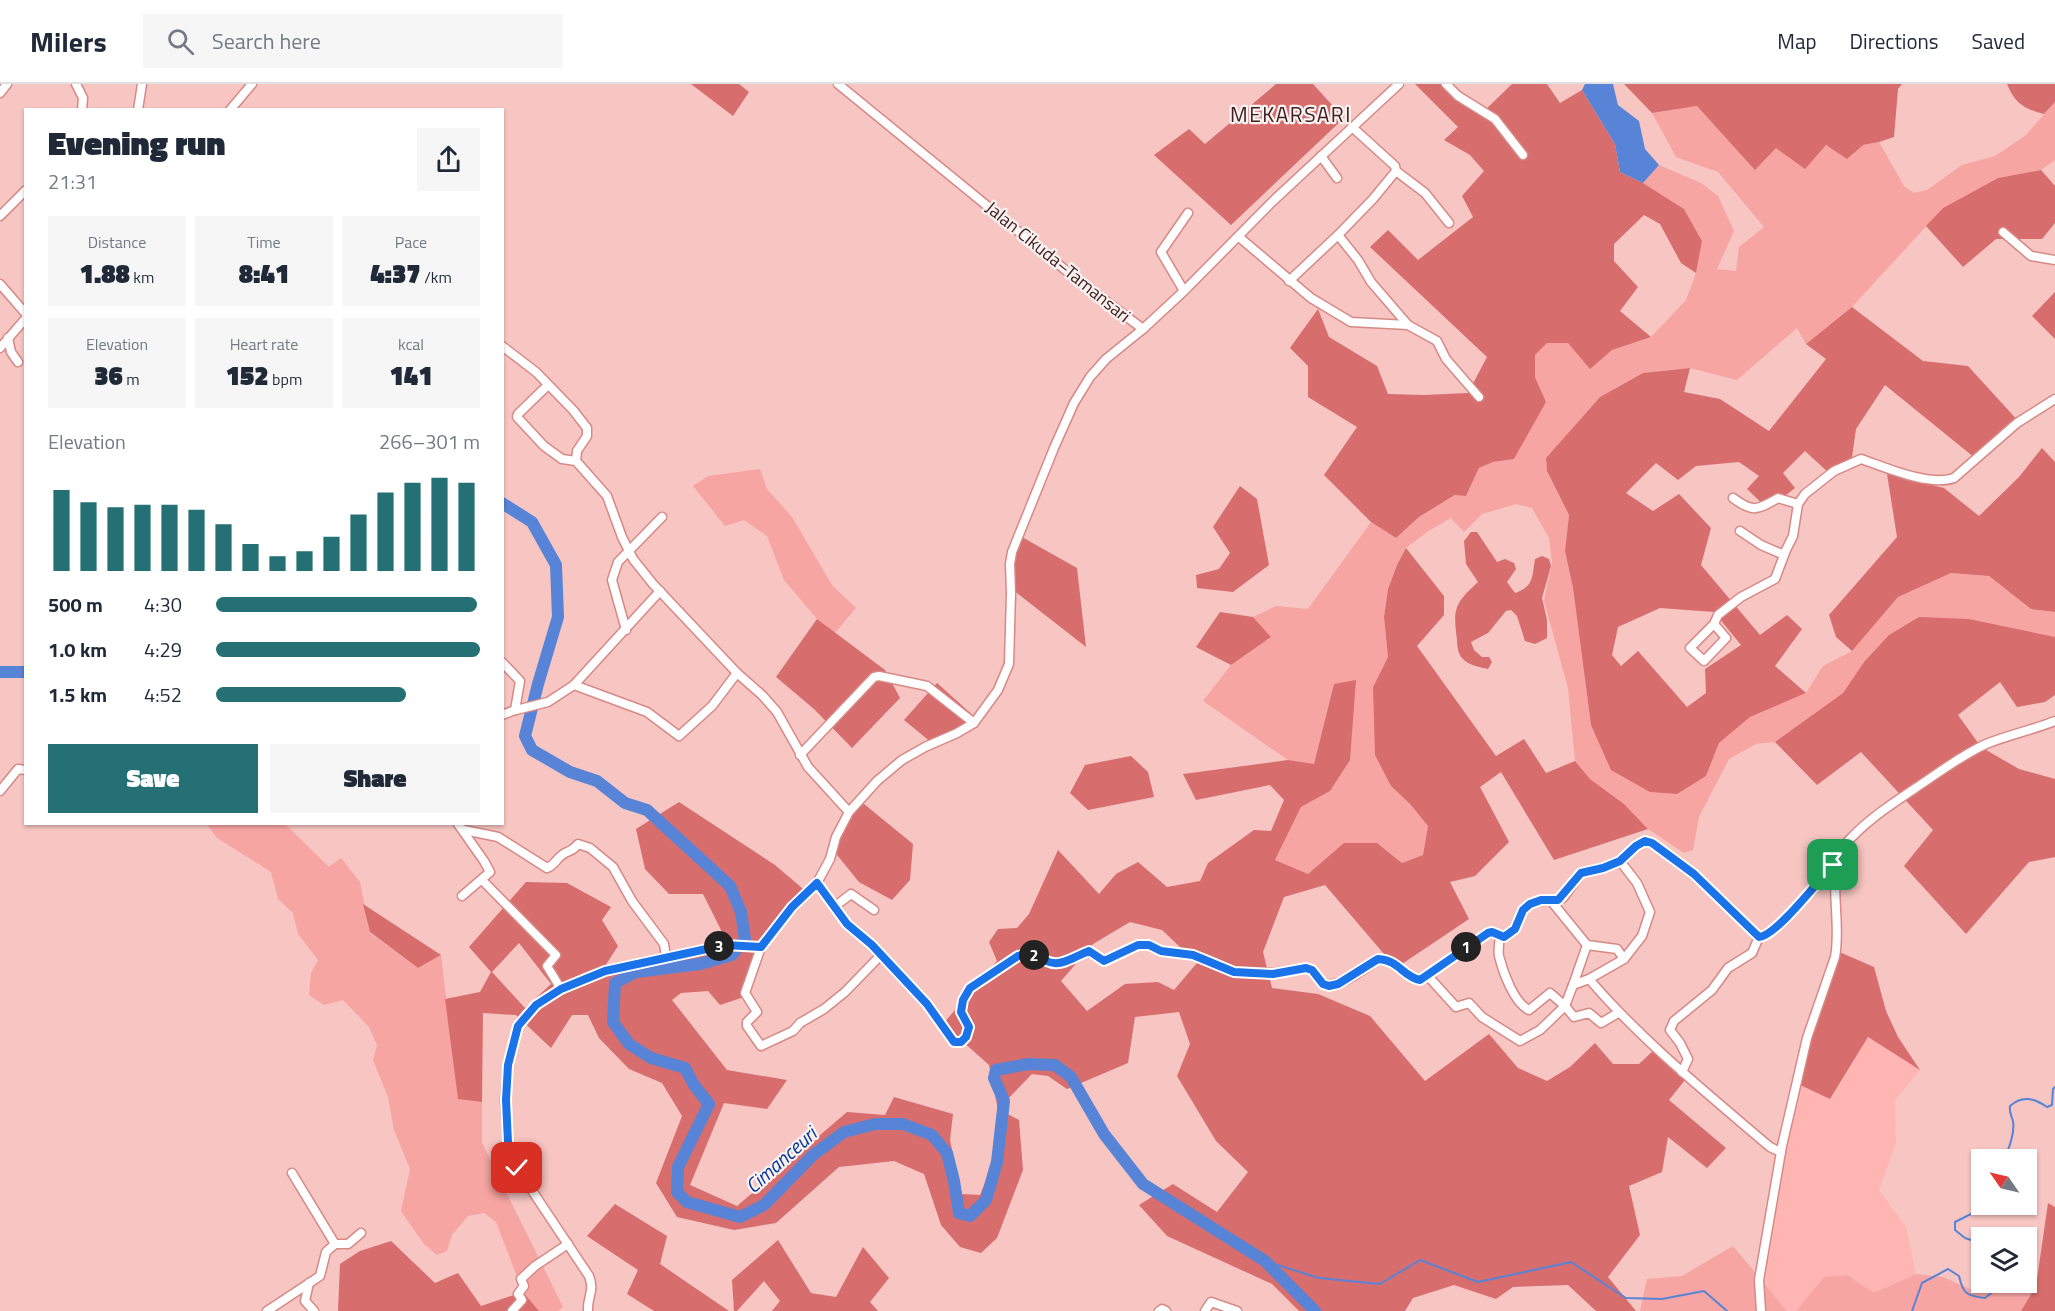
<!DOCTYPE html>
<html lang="en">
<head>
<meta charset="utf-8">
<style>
  :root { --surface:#fff; --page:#f6f6f7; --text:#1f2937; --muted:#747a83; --line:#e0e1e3; --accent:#257075 }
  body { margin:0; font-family:"Titillium Web",sans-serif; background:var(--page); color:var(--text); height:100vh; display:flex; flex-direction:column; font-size:22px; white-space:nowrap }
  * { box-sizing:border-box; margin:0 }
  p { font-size:20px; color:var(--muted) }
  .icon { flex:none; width:33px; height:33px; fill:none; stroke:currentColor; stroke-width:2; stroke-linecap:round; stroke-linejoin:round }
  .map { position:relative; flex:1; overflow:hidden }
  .details { position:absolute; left:24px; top:24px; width:480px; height:717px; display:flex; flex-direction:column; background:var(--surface); border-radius:0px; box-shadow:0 2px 4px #0004 }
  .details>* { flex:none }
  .needle { width:39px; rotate:304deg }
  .buttons { position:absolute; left:1971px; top:1065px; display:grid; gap:12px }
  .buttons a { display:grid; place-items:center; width:66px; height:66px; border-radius:0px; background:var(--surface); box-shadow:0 2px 4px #0004; font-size:30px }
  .pin { position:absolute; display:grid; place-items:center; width:51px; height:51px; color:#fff; margin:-26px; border-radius:12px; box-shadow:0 3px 9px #0006 }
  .km { position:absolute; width:30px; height:30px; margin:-15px; border-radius:50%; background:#222; color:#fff; font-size:16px; line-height:30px; text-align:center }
  .round { display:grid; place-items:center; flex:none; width:63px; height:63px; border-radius:0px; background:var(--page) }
  .overview { display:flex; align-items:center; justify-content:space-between; height:102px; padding:0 24px }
  h1 { font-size:33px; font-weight:800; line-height:45px }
  .metrics { display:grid; grid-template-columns:repeat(3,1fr); gap:9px; height:102px; padding:6px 24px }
  .metrics div { display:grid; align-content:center; border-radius:0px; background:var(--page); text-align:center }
  .metrics b { font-size:26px; font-weight:800 }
  .metrics small { font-size:16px; font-weight:400 }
  .metrics p { font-size:16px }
  .chart { height:168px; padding:12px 24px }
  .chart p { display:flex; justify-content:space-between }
  .chart svg { width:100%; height:108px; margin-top:6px; stroke:var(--accent); stroke-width:6 }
  .primary-button { display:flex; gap:12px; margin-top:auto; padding:12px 24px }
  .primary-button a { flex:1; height:69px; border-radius:0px; background:var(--accent); color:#fff; font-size:24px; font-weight:800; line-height:69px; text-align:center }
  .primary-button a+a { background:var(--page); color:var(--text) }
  ul { padding:0 24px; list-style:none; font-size:20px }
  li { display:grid; grid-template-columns:96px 72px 1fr; align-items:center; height:45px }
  li i { height:15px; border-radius:8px; background:var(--accent) }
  header { display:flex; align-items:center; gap:36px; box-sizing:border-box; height:84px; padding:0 30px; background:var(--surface); border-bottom:2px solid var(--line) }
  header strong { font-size:28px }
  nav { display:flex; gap:33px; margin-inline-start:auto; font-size:21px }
  .search { width:420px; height:54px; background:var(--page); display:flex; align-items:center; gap:15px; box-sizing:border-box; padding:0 21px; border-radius:0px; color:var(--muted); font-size:22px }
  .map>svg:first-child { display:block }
  .built { fill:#ffb6b3 }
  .green { fill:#f7a5a2 }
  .forest { fill:#d86d6d; fill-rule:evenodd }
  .water { fill:#5784d6 }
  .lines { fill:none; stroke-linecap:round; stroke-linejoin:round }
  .stream { stroke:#5784d6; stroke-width:2 }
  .river { stroke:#5784d6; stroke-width:12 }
  .minor-casing { stroke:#d78986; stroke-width:11 }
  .minor { stroke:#fff; stroke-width:8 }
  .route-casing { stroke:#fff; stroke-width:12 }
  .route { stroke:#1a73e8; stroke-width:8 }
  .labels { text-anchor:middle; stroke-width:4.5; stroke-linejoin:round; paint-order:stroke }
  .street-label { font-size:18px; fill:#402121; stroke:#faf2f1 }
  .water-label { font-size:20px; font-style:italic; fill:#033696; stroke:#faf2f1 }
  .quarter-label { font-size:21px; letter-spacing:1.5px; fill:#402121; stroke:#faf2f1 }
</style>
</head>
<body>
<header>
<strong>Milers</strong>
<div class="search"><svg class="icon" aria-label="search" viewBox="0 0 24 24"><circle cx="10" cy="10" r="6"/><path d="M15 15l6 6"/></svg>Search here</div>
<nav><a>Map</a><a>Directions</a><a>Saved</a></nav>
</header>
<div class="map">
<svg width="2055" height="1227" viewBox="0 0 2055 1227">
  <rect width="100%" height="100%" fill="#f7c5c2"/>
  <path class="built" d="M1868,953L1920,986L1895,1016L1896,1059L1879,1106L1906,1143L1916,1190L1874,1210L1847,1191L1825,1193L1796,1227H1787L1756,1190L1798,1000L1831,1015Z"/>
  <g class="green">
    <path d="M2055,18V76L2041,86L1998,94L1943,124L1852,223L1806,260L1797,244L1737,296L1690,284L1643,289L1600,313L1546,374L1547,387L1569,431L1565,467L1573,504L1591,641L1706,692L1719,659L1750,633L1806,609L1823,582L1852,567L1898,513L1951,489L1989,492L2031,525L2055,528V553L1969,535L1864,578L1843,609L1775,658L1756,660L1729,675L1699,733L1693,766L1684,769L1648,745L1624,720L1590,695L1575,677L1568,604L1544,517L1552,479L1549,454L1532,424L1516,420L1482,430L1464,448L1451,434L1427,448L1406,464L1397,481L1388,505L1384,533L1388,573L1373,603L1391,702L1410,720L1428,742L1423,771L1402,779L1377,759H1345L1308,790L1275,776L1301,723L1330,707L1334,601L1314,680L1288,676L1203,617L1231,581L1271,553L1253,533L1276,522L1308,525L1371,438L1396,454L1419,433L1456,411L1466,412L1479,384L1493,378L1514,375L1546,318L1535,293V271L1547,259H1568L1590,284L1612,266L1651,253L1686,216L1696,189L1702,157L1684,125L1643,99L1659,81L1701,99L1718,112L1734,147L1717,185L1736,187L1739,163L1764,143L1718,88L1676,73L1652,29L1697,22L1755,85L1776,64L1863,61L1879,58L1904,102L1914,109L1927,106L1962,81L1995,72L2025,52Z"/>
    <path d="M760,385L767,405L792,433L832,501L856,524L835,549L817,535L784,496L767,452L744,436L725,442L693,402L708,392Z"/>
    <path d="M207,740H285L329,783L341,774L360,798L370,849L418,884L441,871L458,1015L482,1018V1059L563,1223L558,1227H539L523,1208L496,1138L484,1129L468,1132L452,1151L447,1167L437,1171L423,1159L401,1127L410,1085L394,1046L388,1013L373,976L377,961L369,943L343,916L324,921L309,911L311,889L318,876L298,850L293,829L278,815L271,788L217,754Z"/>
    <path d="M1733,1162L1787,1227H1640L1647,1195L1682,1192Z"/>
    <path d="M1916,1190L1943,1193L1979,1209L2036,1202L2021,1227H1796L1824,1193L1847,1191L1874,1209Z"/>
  </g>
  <g class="forest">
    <path d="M691,0H739L749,8L733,32Z"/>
    <path d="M1276,0H1313L1344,34L1231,141L1154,71L1189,45L1205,60Z"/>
    <path d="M1415,0H1449L1480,31L1512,0H1547L1560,19L1582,6L1615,60L1620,88L1643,99L1684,125L1702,157L1696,189L1681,179L1660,140L1644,131L1614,160V177L1638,203L1620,227L1651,253L1612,266L1590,285L1568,259H1547L1535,271V293L1546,318L1514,375L1493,378L1479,384L1466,412L1455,411L1419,433L1396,454L1371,438L1324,391L1357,343L1308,313V282L1290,264L1318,225L1329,253L1377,282L1388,310L1424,311L1468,309L1487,273L1370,163L1388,146L1418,176L1473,133L1462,112L1484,87L1470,71L1444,56L1458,43Z"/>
    <path d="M1624,0H1902L1898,5L1894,53L1879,58L1863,61L1847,75L1826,61L1805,85L1776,64L1755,86L1697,22L1652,29Z"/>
    <path d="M2007,0H2055V18L2044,30C2025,25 2015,20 2007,0Z"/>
    <path d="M2041,86L2055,102V139L2042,155H1996L1963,183L1926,142L1943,124L1998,94Z"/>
    <path d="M2055,208V255L2032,232Z"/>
    <path d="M1852,223L1923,277L1968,282L2020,339L1975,374L1885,301L1856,345L1851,380L1830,390L1805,367L1783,389L1795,404L1768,425L1747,405L1759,392L1739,378L1696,382L1678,396L1656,379L1626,409L1653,427L1679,410L1711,444L1701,481L1760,551L1787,531L1802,545L1775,582L1806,609L1750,633L1719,659L1706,692L1677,710L1650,708L1611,686L1591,641L1573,504L1565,467L1569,431L1547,387L1546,374L1600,313L1643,289L1690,284L1684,308L1720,315L1769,347L1826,275L1806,260ZM1660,524L1714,528L1741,561L1705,585L1706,609L1687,623L1638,567L1621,582L1612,571L1618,543Z"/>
    <path d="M2042,364L2055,378V528L2031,525L1989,492L1951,489L1898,513L1852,567L1836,553L1829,531L1897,453L1887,390L1944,404L1979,432L2019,393Z"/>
    <path d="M1240,402L1257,415L1269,481L1233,508L1197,504L1196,491L1219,485L1230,469L1213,443Z"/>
    <path d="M1471,448H1477L1497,478L1505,475L1514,479L1516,485L1507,498L1515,509C1534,503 1532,492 1535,475L1542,472L1549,475L1551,482L1542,514L1547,536V554L1535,560L1525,557L1517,532L1511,526L1506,527L1488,549L1471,558L1474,566L1482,573H1489L1492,578L1488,585C1479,583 1468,581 1462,574C1458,569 1457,562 1457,556C1453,525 1454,520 1478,498L1466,480L1464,457Z"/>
    <path d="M1020,452L1077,484L1086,563L1013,506L1011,481Z"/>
    <path d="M1406,464L1444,512V531L1417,562L1496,672L1524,655L1546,689L1575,677L1590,695L1624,720L1648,745L1554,776L1501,688L1480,703L1509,758L1475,792L1450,798L1469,835L1396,884L1325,801L1284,813L1263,868L1272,904L1318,910L1370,932L1425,997L1489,950L1518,984L1547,997L1570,983L1595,959L1613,980H1639L1653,967L1685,996L1669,1016L1726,1064L1707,1084L1668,1053L1662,1088L1629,1102L1640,1151L1608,1193L1636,1227H1596L1568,1201L1513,1203L1496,1215L1454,1201L1413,1214L1405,1227H1299L1272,1200L1167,1152L1139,1121L1173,1100L1217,1128L1248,1088L1216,1057L1177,992L1190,960L1179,928L1135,933L1128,979L1067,1005L1048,992L1032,990L998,1025L1019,1036L1023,1086L997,1154L981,1169L960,1163L941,1141L924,1090L894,1077L839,1083L776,1139L734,1146L677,1133L656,1099L682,1032L662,999L629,985L599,954L588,931H572L551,964L516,931L483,929L482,1018L458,1015L445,915L480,908L491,888L469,863L526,798L567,799L611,823L602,836L618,862L603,885L609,890L644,873L707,867L722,848L703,810H669L645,785L636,745L679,718L775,781L809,810L761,867L747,912L720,921L708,907L681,909L672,916L727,986L787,996L767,1025L724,1019L690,1101L737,1122L847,1028L885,1031L894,1013L953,1030L950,1056L961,1110L980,1111L992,1082L998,1026L989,981L943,940L997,877L989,858L998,845L1017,844L1029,830L1058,766L1099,810L1116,790L1138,778L1167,803L1200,797L1208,779L1254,746L1271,747L1284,716L1270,701L1196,716L1183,690L1288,676L1314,680L1334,600L1356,596L1350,676L1330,707L1301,723L1275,776L1308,790L1344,759H1377L1402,779L1423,771L1428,742L1410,720L1391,702L1375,671L1373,603L1388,573L1384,533L1388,505L1397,481ZM1130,838L1162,846L1197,879L1174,906L1158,898L1125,900L1087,927L1061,897L1093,860ZM519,859L551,900L525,924L492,888Z"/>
    <path d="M1220,528L1253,533L1271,553L1231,581L1196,563Z"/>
    <path d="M1919,533L1969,535L2055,553V611L2045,618L2017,623L2000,598L1958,631L1981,663L2019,685L2055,695V773L2029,778L1966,850L1904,782L1933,746L1861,668L1817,701L1775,658L1843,609L1864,578L1889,551Z"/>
    <path d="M817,535L885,586L900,614L852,664L814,625L776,593Z"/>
    <path d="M937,599L977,635L932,659L904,636Z"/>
    <path d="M1131,672L1148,688L1154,713L1088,726L1070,709L1085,681Z"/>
    <path d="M864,720L913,760L910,796L892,816L859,798L833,766L848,731Z"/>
    <path d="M363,820L441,871L418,884L370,848Z"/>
    <path d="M1837,867L1874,883L1886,927L1898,953L1920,986L1868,953L1830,1015L1798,1000L1812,931Z"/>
    <path d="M2048,1119L2055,1123V1227H2021L2036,1202Z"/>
    <path d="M615,1120L667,1152L660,1180L729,1227H654L627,1210L638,1186L587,1152Z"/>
    <path d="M778,1156L811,1209L836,1213L863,1163L889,1194L870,1218L878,1227H772L780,1217L764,1197L737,1227H734L732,1196Z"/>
    <path d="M391,1157L435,1199L458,1189L481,1222L523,1208L539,1227H338L340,1180L360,1167Z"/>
  </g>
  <path class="water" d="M1585,0H1613L1618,21L1639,37L1645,65L1659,81L1643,99L1620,88L1615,60L1582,6Z"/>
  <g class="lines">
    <g class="stream">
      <path d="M2004,1076C2009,1064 2015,1049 2013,1037C2011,1031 2009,1028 2010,1022C2022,1011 2034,1014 2047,1023L2052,1021L2053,1005L2055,1003"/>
      <path d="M1982,1102L1976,1112L1979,1121L1977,1127L1955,1138V1146L1965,1154L1977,1158L1982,1168"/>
      <path d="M1265,1177L1319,1194L1380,1200L1420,1176L1478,1198L1571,1178L1626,1214L1662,1215L1704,1207L1727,1227"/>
      <path d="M1912,1227L1922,1199L1948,1185L1959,1192C1963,1210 1967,1212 1985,1214L1995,1206V1198"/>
    </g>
    <g class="river">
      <path d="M502,419L532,438L556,481L558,533L538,600L525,652L532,666L570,688L597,697L625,719L647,726L730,802L741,828L745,855L732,871L700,880L636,888L615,899L613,938L629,960L651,974L685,984L694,1001L709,1020L678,1083L677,1108L687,1118L740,1133L764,1121L813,1071L844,1048L875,1040H903L932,1051L947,1069L954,1097L959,1129L970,1132L986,1116L997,1078L1004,1017L994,994L996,986L1028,980L1055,981L1071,993L1104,1050L1143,1100L1265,1177L1315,1227"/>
      <path d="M0,588H26"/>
    </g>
    <defs>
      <g id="minor">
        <path d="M76,0L83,14L82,26"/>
        <path d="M838,0L1074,193L1143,245L1184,207L1273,117L1399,0"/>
        <path d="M1446,0L1458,12L1495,35L1523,71"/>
        <path d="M0,9L7,0"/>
        <path d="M138,26L142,0"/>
        <path d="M230,26L252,0"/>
        <path d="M1352,43L1395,82L1396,87L1373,115L1338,151L1358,176L1371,198L1408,241"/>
        <path d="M1321,72L1337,94"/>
        <path d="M1396,87L1425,109L1449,139"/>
        <path d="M0,132L26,106"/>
        <path d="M2003,148L2031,172L2055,176"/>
        <path d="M1239,153L1311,214L1351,238L1408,241L1437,257L1446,275L1479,313"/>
        <path d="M1289,197L1338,151"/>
        <path d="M0,200L26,230"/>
        <path d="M1184,207L1161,168L1188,129"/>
        <path d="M1143,245L1106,275L1090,293L1074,319L1054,364L1012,468L1010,480L1011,509L1009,580L998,606L974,639L957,649L925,663L902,676L877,697L849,728L836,753L830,775L817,799L847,840L872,861L927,920L954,958H961L966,953L969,943L961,928L963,916L970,904L1018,871L1032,869C1058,887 1062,878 1089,867L1104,877L1138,861H1149L1161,867L1193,871L1211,877L1234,888L1273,889L1306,884L1312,886L1323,900C1342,904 1363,885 1378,875C1398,876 1403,893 1420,896L1488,849L1492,848L1504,853L1515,845L1523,826L1530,820L1541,817L1558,816L1563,814L1581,789C1594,785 1607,784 1618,778C1628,772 1634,762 1645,757L1652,759L1694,790L1759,853C1776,852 1819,796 1833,781L1837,778"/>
        <path d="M8,254L11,268L18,278"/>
        <path d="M502,262L536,288L573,326L587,344V352L577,367L576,377L607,412L622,453L633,475L653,500L737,589L762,611L777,628L808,683L849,728"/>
        <path d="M0,264L26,234"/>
        <path d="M548,301L518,330L517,333L544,362L562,375L576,377"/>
        <path d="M1733,414C1753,429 1757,426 1778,414L1798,420"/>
        <path d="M1740,447L1761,461L1784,471"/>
        <path d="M1714,540L1726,554L1704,577L1690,564L1714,540L1718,531L1741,513L1775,495L1786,466L1793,452L1798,420L1805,410L1834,387L1861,375C1885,383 1929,403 1954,394L2017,339L2055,315"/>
        <path d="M626,546L612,496L618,478L662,433"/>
        <path d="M502,578L520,597L515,626L502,631"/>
        <path d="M574,601L647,628L679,652L712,622L737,589"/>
        <path d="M516,626L548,618L574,601L660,507"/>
        <path d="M800,671L874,593L879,592L927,602L974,639"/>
        <path d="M0,707L18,685L26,686"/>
        <path d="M458,740L484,777L490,788L462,812"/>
        <path d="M464,746L498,753L547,784C555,781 556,775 562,771C570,765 571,769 578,760L590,764L613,783L632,817L664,860L666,873"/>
        <path d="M1620,777L1637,799L1650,828L1642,852L1624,875L1589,895C1643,958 1708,1010 1770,1063L1781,1068"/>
        <path d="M482,796L556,871L547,882L561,905"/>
        <path d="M817,799L792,823L761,863L745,909L757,928L747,938V942L761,962L793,947L800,939L824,925L845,908L881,871"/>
        <path d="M1552,818L1587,861L1617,865L1624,875"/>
        <path d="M834,823L851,810L874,826"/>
        <path d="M1500,852C1499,859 1498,866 1499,872C1503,888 1514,919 1529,926L1550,909L1565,922L1574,933L1589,929L1601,939L1618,929"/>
        <path d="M1427,891L1456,923L1469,919L1482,933L1520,957L1540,946L1565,922L1573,901L1589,895"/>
        <path d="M1573,901L1587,861"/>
        <path d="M1682,988L1688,975L1680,959L1670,946L1674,937L1712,906L1728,884L1752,869L1759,853"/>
        <path d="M292,1089L335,1160"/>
        <path d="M309,1199L305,1217L314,1227"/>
        <path d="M267,1227L320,1192L326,1168L335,1160H348L361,1149"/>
        <path d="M512,1227L522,1216L518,1210L524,1202L521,1195L535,1182L568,1160"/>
        <path d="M588,1227C587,1212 595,1208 589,1192L517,1084L511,1071L508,1058L505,1016L508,981L518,942L525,932L547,913L585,894L605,887L725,861L761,863"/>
        <path d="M1159,1227L1162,1225L1166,1227"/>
        <path d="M1205,1227L1211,1218L1237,1227"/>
        <path d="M1761,1227L1759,1196L1782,1062L1807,954L1835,873C1841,842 1831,808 1837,777C1839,769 1845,759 1851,754C1871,733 1896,717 1920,701C1941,687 1962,671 1986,660C2008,651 2032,646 2055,637"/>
      </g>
    </defs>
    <use href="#minor" class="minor-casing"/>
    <use href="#minor" class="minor"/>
  </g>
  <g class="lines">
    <defs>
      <path id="route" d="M517,1084L508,1058L506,1016L508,981L518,942L536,921L561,905L605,887L725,861L761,863L792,823L817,799L847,840L872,861L927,920L954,958H961L966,953L969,943L961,928L963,916L970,904L1018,872L1032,869C1058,887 1062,878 1089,867L1104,877L1138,861H1149L1161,867L1193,871L1234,888L1273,890L1306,884L1312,886L1323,900L1329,902L1338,900L1378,875C1399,876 1403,893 1420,896L1488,849L1492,848L1504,853L1515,845L1523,826L1530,820L1541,816H1558L1581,789L1603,784L1620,777L1636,762L1645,757L1652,759L1694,790L1759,853C1776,852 1819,796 1833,781"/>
    </defs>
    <use href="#route" class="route-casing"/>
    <use href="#route" class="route"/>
  </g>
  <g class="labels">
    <g class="street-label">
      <text transform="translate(1058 178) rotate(39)" y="6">Jalan Cikuda–Tamansari</text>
    </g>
    <g class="water-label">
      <text transform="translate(781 1076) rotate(-42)" y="7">Cimanceuri</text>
    </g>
    <g class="quarter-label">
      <text x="1291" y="38">MEKARSARI</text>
    </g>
  </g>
</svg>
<div class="buttons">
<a><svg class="needle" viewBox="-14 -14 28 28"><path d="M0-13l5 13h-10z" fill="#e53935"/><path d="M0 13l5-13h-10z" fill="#747a83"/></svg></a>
<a><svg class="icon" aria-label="layers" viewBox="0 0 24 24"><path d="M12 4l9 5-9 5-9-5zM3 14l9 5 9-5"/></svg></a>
</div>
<div class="pin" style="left:1833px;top:781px;background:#1e9e55"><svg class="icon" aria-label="arrive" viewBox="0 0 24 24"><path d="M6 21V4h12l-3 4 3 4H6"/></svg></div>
<div class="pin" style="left:517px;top:1084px;background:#d93025"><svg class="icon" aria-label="check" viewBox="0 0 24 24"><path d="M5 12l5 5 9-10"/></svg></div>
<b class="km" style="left:1466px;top:863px">1</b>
<b class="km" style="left:1034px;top:871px">2</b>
<b class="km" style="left:719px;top:862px">3</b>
<section class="details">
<div class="overview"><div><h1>Evening run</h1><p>21:31</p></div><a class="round"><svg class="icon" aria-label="share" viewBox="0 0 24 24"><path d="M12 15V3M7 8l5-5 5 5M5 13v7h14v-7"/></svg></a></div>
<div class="metrics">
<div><p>Distance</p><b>1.88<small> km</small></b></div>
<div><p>Time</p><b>8:41</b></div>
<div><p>Pace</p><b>4:37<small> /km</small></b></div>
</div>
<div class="metrics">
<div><p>Elevation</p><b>36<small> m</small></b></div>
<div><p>Heart rate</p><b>152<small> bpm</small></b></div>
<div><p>kcal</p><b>141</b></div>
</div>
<div class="chart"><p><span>Elevation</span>266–301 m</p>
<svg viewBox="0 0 160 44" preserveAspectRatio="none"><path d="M5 44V11M15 44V16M25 44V18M35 44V17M45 44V17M55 44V19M65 44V25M75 44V33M85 44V38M95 44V36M105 44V30M115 44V21M125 44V12M135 44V8M145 44V6M155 44V8"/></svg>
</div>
<ul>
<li><b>500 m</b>4:30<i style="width:99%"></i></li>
<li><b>1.0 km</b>4:29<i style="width:100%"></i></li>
<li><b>1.5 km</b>4:52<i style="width:72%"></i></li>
</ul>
<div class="primary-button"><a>Save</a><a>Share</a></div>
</section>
</div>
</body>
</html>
